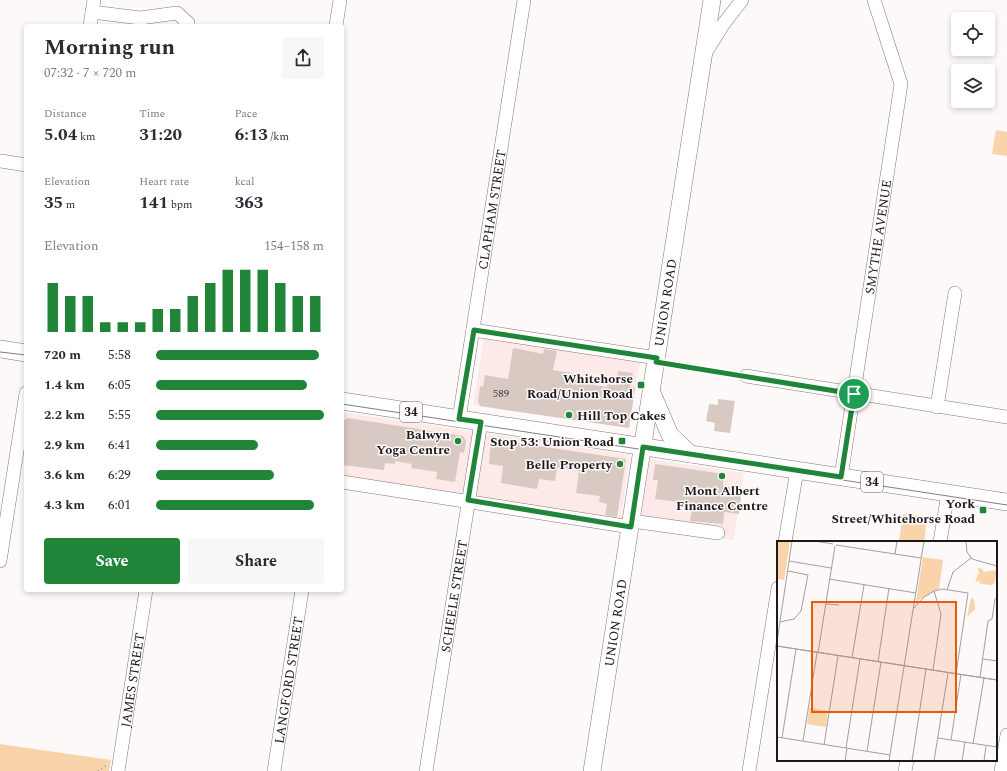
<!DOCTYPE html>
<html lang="en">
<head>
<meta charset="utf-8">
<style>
  :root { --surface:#fff; --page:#f7f7f7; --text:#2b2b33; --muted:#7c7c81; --accent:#218539 }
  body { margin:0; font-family:Spectral,serif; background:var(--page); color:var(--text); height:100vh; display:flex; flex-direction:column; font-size:15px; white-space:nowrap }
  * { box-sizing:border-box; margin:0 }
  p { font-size:13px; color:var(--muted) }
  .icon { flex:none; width:22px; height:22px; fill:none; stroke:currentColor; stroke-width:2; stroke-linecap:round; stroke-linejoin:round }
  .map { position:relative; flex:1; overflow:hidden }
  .drawer { position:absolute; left:24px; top:24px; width:320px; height:568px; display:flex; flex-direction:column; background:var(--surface); border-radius:4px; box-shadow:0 2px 6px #0003 }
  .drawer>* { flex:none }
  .tools { position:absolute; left:951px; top:12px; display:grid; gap:8px }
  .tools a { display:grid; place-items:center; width:44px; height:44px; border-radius:4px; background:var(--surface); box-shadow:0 2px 6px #0003; font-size:20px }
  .pin { position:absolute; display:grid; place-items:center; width:34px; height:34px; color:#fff; margin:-17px; border:2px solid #fff; border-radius:50%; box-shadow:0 1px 4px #0007 }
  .round { display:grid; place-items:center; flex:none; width:42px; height:42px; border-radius:4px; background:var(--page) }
  .summary { display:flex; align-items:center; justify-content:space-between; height:68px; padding:0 20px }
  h1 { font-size:22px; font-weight:700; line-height:30px }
  .metrics { display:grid; grid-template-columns:repeat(3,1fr); gap:6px; height:68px; padding:4px 20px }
  .metrics div { display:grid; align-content:center }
  .metrics b { font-size:17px; font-weight:700 }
  .metrics small { font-size:11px; font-weight:400 }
  .metrics p { font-size:11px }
  .chart { height:112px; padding:8px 20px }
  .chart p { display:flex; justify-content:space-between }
  .chart svg { width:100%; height:72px; margin-top:4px; stroke:var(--accent); stroke-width:6 }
  .cta { display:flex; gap:8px; margin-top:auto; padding:8px 20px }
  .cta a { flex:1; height:46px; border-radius:4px; background:var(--accent); color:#fff; font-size:16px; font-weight:700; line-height:46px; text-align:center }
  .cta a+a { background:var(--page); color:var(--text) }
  ul { padding:0 20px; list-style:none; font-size:13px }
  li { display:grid; grid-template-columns:64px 48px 1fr; align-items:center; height:30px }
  li i { height:10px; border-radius:5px; background:var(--accent) }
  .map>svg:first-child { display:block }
  .built { fill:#fee9e9 }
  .green { fill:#f9d3aa }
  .building { fill:#d8c9c3 }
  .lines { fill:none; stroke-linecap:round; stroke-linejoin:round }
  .minor-casing { stroke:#847575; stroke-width:14 }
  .major-casing { stroke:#847575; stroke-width:18 }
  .path { stroke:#a8a4a4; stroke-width:2; stroke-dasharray:1 3; stroke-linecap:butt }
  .minor { stroke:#fff; stroke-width:13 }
  .major { stroke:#fff; stroke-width:17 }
  .tram { stroke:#837e7f; stroke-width:1 }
  .route-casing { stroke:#fff; stroke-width:8 }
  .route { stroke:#218539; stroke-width:5 }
  .poi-dot { fill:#218539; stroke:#fdf9f9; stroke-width:1.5 }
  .labels { text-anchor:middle; stroke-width:3; stroke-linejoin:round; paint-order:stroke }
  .number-label { font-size:11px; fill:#4c4443 }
  .shield { fill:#fdf9f9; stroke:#605b5c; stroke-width:1 }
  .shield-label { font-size:12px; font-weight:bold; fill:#1d1718 }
  .street-label { font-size:13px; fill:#1d1718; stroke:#fdf9f9 }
  .poi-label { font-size:13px; font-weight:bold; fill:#1d1718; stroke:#fdf9f9; text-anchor:end }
  .inset-road { fill:none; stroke:#a39f9f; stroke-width:1 }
  .view { fill:#e8590c; fill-opacity:0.15; stroke:#e8590c; stroke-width:2 }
  .inset-edge { fill:none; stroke:#1d1718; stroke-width:2 }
</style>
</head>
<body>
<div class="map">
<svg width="1007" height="771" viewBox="0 0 1007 771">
  <rect width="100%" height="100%" fill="#fdf9f9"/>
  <g class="built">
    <path d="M485,330L642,352L629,428L473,405Z"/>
    <path d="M342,412L630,455L620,525L342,483Z"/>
    <path d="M650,459L744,473L734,540L640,526Z"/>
  </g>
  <g class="green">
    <path d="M996,130L1007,132V156L992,154Z"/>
    <path d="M903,514L927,517L924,542H899Z"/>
    <path d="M0,744L111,760L109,771H0Z"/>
  </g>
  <g class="building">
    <path d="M513,348L543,354L544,349L557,351L553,370L572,373L571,376L582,378L581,383L607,387V384L616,385L618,371L633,373L630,387L635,388L629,428L480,406L478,402L480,386L483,387L485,375L508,379Z"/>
    <path d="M718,399L735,401L730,433L714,431L715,423L706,421L709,404L718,405Z"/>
    <path d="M348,418L463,436L466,441L464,453L460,452L455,482L436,479L437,472L411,468L412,464L395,461V464L385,463L384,470L342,465V421Z"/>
    <path d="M491,439L626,459L617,517L605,515L607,504L599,502L600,496L576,493L579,471L557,468L555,481L539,479L537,489L501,483L503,466L489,464Z"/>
    <path d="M655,464L724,474L723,486L742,489L739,514L724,512L723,524L690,521L693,504L655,499L658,480H653Z"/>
  </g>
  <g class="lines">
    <defs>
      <g id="minor">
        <path d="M92,12L140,18L177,13L188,23L187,26"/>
        <path d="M90,26L94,0"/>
        <path d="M336,26L340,0"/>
        <path d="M706,52L722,26L742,0"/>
        <path d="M1,161L26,165"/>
        <path d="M473,330L657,358"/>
        <path d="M746,376L1007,417"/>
        <path d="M937,407L955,293"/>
        <path id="s1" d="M459,419L524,0"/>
        <path id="s2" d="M841,477L901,84L874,0"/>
        <path d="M342,482L631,527"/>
        <path d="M632,521L718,533"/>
        <path d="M785,542L797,470"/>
        <path d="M940,542L948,493"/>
        <path d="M0,561L26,393"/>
        <path id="s3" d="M118,771L146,590"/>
        <path id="s4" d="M274,771L302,590"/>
        <path id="s5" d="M426,771L481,422"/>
        <path d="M749,771L778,588"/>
        <path d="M905,771L907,760"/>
        <path d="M1001,771L1007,735"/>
      </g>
      <g id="major">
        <path d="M0,349L26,353"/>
        <path d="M652,393L670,435L690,454"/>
        <path d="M342,401L1007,502"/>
        <path id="s6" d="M592,771L712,0"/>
      </g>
    </defs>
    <use href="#minor" class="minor-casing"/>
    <use href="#major" class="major-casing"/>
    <g class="path">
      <path d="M668,364L735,374"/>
      <path d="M98,771L107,765"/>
    </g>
    <use href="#minor" class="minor"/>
    <use href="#major" class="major"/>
    <g class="tram">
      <path d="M0,352L26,355"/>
      <path d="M342,404L1007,505"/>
    </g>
  </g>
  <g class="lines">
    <defs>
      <path id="route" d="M474,330L657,358L656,362L854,394L841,477L643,447L631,527L468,500L481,422L459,419Z"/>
    </defs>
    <use href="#route" class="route-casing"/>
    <use href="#route" class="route"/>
  </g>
  <g class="poi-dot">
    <rect x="637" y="381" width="8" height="8" rx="2"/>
    <circle cx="569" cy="415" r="4"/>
    <circle cx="458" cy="441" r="4"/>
    <rect x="618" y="437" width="8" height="8" rx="2"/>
    <circle cx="620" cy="464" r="4"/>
    <circle cx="722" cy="476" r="4"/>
    <rect x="979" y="506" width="8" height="8" rx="2"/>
  </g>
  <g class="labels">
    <g class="number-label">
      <text x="501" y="397">589</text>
    </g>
    <g class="shield">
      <rect x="400" y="402" width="22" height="20" rx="3"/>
      <rect x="861" y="472" width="22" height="20" rx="3"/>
    </g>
    <g class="shield-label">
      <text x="411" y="416">34</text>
      <text x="872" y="486">34</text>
    </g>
    <g class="street-label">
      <text dy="5" stroke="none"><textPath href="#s1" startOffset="212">CLAPHAM STREET</textPath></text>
      <text dy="5" stroke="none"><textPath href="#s2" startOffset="243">SMYTHE AVENUE</textPath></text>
      <text dy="5" stroke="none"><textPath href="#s6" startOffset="474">UNION ROAD</textPath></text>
      <text dy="5" stroke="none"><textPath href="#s5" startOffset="177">SCHEELE STREET</textPath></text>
      <text dy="5" stroke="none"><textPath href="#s6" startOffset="150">UNION ROAD</textPath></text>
      <text dy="5" stroke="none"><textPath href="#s4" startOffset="92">LANGFORD STREET</textPath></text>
      <text dy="5" stroke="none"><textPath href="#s3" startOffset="92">JAMES STREET</textPath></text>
    </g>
    <g class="poi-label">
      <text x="633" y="383">Whitehorse<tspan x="633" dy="15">Road/Union Road</tspan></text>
      <text x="577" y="420" text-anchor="start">Hill Top Cakes</text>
      <text x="450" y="439">Balwyn<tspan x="450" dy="15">Yoga Centre</tspan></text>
      <text x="614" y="446">Stop 53: Union Road</text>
      <text x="612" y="469">Belle Property</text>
      <text x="722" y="495" text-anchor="middle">Mont Albert<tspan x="722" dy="15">Finance Centre</tspan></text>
      <text x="975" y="508">York<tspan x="975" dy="15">Street/Whitehorse Road</tspan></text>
    </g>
  </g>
  <g transform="translate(777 541)">
    <rect width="220" height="220" fill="#fdf9f9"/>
    <path d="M0,0H13L7,39L0,38ZM146,16L166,19L162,48L139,60ZM201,27L206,28V31L220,29L218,41L215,44L203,43L202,39L198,42L201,33L204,32L201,31ZM194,57L197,58L198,68L190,76ZM32,167L51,170L49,186L30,183Z" fill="#f9d3aa"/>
    <path class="inset-road" d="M38,0L56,3M189,0L190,11L195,18L220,25M59,4L144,17M118,13L120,0M12,20L54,27M52,38L139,52M170,49L176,31L194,17M49,63L62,64M137,67L147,56L157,50L166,48L191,52L179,133M215,78L218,58L220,57M3,81L17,78L24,70L31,34L11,30M0,101L15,0M0,105L220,139M0,105L220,139M41,112L58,5M75,117L87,44M206,118L220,120M101,121L112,47M156,129L164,73L157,50M203,136L211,80L215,78M0,196L113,214M5,197L19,108M161,197L220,206M174,199L184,133M26,200L40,112M196,203L207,137M47,204L61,115M69,207L83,118M90,210L104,121M68,220L70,207M112,220L147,0M135,220L149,128M157,220L171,132M185,220L188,201M207,220L209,205"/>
    <path class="view" d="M35,61H179V171H35Z"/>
    <rect width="220" height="220" class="inset-edge"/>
  </g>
</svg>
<div class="tools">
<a><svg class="icon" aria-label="locate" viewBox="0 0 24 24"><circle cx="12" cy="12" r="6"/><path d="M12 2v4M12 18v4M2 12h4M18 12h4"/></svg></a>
<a><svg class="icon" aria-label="layers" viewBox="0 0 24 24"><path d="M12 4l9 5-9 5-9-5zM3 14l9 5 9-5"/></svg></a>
</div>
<div class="pin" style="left:854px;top:394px;background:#1e9e55"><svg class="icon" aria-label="arrive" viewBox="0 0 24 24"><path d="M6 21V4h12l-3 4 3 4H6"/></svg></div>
<section class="drawer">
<div class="summary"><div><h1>Morning run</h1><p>07:32 · 7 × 720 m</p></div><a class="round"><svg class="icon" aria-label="share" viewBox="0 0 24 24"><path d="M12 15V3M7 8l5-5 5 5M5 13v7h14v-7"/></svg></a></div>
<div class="metrics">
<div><p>Distance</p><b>5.04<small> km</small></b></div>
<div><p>Time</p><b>31:20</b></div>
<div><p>Pace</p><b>6:13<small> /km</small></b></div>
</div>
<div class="metrics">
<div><p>Elevation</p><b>35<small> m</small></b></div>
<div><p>Heart rate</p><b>141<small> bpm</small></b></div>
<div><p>kcal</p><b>363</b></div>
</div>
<div class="chart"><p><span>Elevation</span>154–158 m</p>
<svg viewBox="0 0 160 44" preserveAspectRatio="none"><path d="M5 44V14M15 44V22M25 44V22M35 44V38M45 44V38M55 44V38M65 44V30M75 44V30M85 44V22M95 44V14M105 44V6M115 44V6M125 44V6M135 44V14M145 44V22M155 44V22"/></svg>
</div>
<ul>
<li><b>720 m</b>5:58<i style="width:97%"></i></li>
<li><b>1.4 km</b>6:05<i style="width:90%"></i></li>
<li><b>2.2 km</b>5:55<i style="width:100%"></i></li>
<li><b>2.9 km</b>6:41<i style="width:61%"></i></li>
<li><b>3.6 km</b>6:29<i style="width:70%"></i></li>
<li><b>4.3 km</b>6:01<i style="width:94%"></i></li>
</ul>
<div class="cta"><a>Save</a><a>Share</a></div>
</section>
</div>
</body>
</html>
